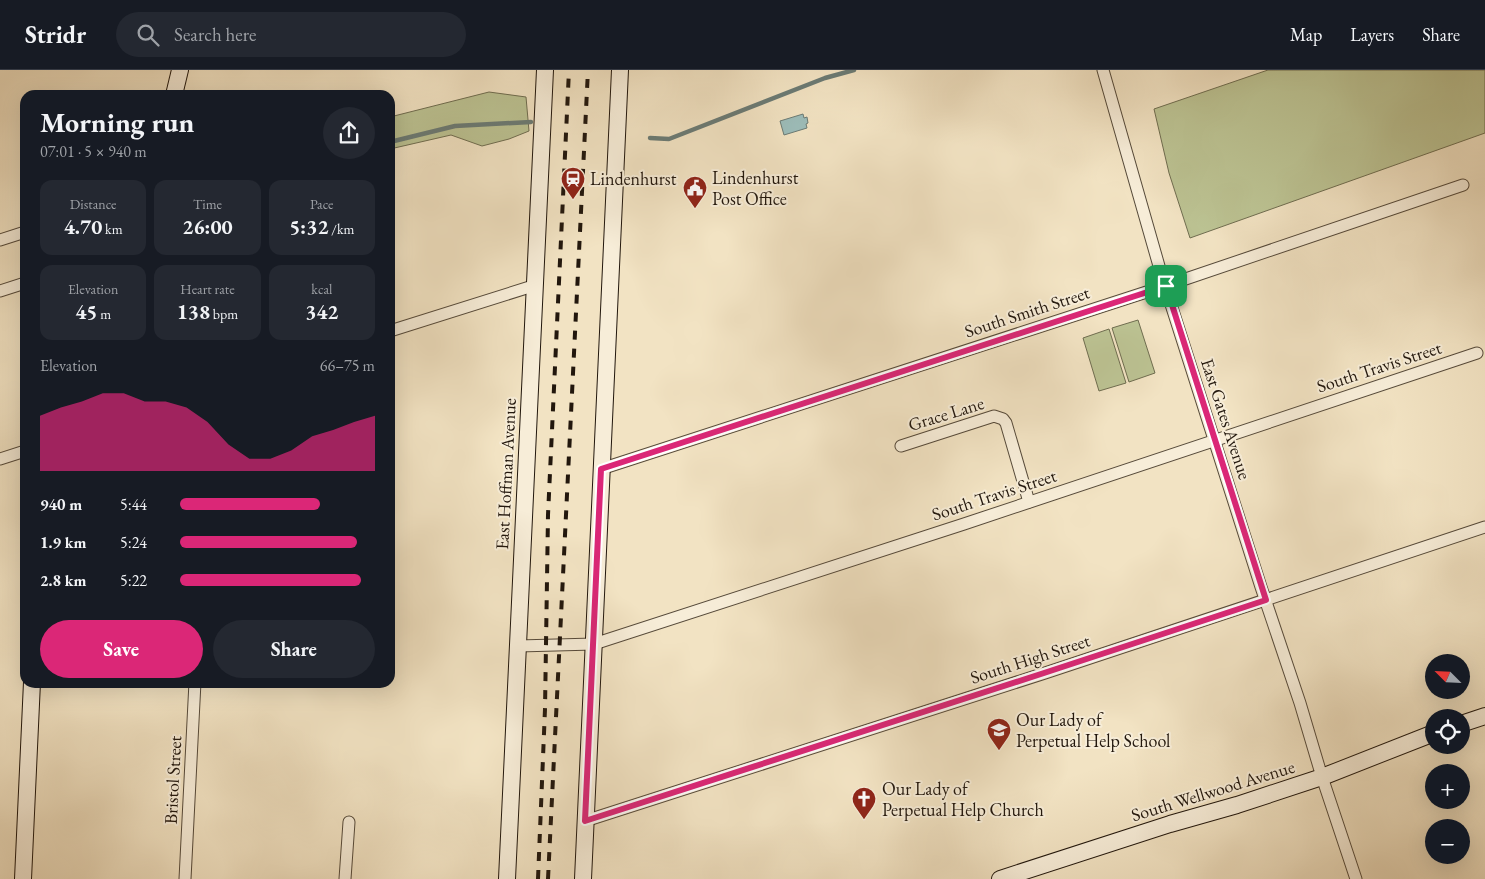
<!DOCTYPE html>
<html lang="en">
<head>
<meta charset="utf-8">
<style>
  :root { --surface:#171b24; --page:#242831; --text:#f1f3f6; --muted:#9ea1a6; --line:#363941; --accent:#db2777 }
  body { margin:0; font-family:"EB Garamond",serif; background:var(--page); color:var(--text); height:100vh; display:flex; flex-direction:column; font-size:19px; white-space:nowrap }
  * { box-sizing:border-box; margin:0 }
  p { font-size:16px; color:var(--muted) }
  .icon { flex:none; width:28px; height:28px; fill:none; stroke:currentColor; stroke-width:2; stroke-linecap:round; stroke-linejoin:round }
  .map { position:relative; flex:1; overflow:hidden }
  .drawer { position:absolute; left:20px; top:20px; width:375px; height:598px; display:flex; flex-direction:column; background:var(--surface); border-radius:15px; box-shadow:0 5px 20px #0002 }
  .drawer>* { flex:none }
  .needle { width:32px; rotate:294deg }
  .buttons { position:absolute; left:1425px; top:584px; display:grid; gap:10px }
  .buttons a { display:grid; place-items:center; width:45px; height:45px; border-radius:50%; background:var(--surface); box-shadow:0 5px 20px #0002; font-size:25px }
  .pin { position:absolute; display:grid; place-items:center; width:42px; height:42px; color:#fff; margin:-21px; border-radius:10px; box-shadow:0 2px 8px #0006 }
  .round { display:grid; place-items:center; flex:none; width:52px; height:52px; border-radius:26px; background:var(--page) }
  .head { display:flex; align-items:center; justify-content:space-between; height:85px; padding:0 20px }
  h1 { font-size:28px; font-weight:700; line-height:38px }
  .figures { display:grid; grid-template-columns:repeat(3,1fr); gap:8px; height:85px; padding:5px 20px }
  .figures div { display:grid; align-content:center; border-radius:12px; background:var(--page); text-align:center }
  .figures b { font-size:21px; font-weight:700 }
  .figures small { font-size:14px; font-weight:400 }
  .figures p { font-size:14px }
  .chart { height:140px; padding:10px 20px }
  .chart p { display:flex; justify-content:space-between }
  .chart svg { width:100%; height:90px; margin-top:5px; fill:var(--accent); opacity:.7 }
  .button { display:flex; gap:10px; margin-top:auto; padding:10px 20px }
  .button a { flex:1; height:58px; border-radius:30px; background:var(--accent); color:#fff; font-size:20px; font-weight:700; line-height:58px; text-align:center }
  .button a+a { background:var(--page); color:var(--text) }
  ul { padding:0 20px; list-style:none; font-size:16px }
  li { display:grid; grid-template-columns:80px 60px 1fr; align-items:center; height:38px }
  li i { height:12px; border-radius:6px; background:var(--accent) }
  header { display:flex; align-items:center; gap:30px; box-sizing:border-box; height:70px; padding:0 25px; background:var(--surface); border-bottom:1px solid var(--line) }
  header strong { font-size:24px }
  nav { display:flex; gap:28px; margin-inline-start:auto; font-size:18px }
  .search { width:350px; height:45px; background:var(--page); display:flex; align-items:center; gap:12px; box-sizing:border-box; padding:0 18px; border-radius:28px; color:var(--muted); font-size:19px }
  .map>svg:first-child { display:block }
  .green { fill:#bcc393; stroke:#6f6d50 }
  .water { fill:#9cbdba; stroke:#6b7b75 }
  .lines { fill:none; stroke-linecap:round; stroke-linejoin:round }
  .stream { stroke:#6b7b75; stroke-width:4.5 }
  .street-casing { stroke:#564a3a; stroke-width:13 }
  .secondary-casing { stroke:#22170d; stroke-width:18 }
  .street { stroke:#f7edd8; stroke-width:11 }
  .secondary { stroke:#f7edd8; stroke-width:16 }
  .rail { stroke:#22170d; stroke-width:4; stroke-dasharray:9 9; stroke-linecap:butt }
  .route-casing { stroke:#fff; stroke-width:10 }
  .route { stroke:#db2777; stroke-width:6 }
  .labels { text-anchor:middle; stroke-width:4; stroke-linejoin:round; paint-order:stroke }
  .poi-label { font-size:18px; fill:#22170d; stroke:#f7edd8; text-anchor:start }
  .street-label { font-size:18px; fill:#22170d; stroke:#f7edd8 }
</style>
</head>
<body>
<header>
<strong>Stridr</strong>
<div class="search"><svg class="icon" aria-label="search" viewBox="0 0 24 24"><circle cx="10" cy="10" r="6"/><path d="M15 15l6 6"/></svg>Search here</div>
<nav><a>Map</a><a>Layers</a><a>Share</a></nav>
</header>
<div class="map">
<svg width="1485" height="809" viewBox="0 0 1485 809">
  <rect width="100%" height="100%" fill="#f2e3c3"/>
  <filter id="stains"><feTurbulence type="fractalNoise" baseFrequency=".004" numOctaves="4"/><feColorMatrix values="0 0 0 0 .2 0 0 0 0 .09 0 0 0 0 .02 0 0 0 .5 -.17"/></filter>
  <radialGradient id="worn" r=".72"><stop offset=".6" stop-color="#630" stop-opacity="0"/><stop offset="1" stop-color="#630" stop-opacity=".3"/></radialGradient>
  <g class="green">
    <path d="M1268,0H1485V63L1190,168L1169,103L1154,39Z"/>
    <path d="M489,22L526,27L529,61L509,69L482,76L451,65L390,79V47Z"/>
    <path d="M1138,250L1155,303L1129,312L1112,258Z"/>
    <path d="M1109,259L1126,313L1099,321L1083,268Z"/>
  </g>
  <path class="water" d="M803,44L804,48L807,47L808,53L806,54L807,58L784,65L780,51Z"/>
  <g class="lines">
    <g class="stream">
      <path d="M650,68L669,69L825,8L854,0"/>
      <path d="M390,72L455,56L531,52"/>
    </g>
    <defs>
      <g id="street">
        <path d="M1103,0L1161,203L1261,517L1300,633L1322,707L1356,809"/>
        <path d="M0,170L25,162"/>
        <path d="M0,221L25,213"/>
        <path d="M390,261L536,215"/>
        <path d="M901,376L994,346L1003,349L1006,353L1029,432"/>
        <path d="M0,389L25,381"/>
        <path d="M601,399L1165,216L1463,115"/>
        <path d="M518,576L594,574L964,454L1477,283"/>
        <path d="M585,751L1045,603L1485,457"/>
        <path d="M185,809L195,612"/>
        <path d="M345,809L349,752"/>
      </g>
      <g id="secondary">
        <path d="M174,25L180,0"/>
        <path d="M1461,654L1485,646"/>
        <path d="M23,809L32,612"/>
        <path d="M507,809L545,0"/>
        <path d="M583,809L620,0"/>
        <path d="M1000,809L1170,754L1237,735L1322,707L1434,663"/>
      </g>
    </defs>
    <use href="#street" class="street-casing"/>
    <use href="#secondary" class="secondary-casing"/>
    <use href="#street" class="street"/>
    <use href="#secondary" class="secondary"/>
    <g class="rail">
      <path d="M538,809L545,639L548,445L569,0"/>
      <path d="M548,809L588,0"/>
    </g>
  </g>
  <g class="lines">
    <defs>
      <path id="route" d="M1166,216L1266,530L1044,603L585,751L601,399Z"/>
    </defs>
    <use href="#route" class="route-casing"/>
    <use href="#route" class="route"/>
  </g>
  <defs>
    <symbol id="station-pin" viewBox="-11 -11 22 30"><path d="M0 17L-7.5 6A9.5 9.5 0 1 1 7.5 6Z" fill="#8f2418" stroke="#f7edd8"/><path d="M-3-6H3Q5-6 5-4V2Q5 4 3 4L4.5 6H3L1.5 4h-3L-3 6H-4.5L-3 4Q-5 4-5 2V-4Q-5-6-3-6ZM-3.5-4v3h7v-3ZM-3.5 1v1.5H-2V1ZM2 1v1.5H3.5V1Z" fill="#fff"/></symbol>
    <symbol id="civic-pin" viewBox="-11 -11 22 30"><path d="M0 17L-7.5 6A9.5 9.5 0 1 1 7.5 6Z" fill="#8f2418" stroke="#f7edd8"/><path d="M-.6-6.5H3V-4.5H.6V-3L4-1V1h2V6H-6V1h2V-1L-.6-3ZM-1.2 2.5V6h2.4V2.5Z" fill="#fff"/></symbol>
    <symbol id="school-pin" viewBox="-11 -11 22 30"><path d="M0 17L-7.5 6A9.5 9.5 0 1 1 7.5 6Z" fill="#8f2418" stroke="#f7edd8"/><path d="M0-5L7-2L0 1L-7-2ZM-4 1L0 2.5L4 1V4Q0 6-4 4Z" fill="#fff"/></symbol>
    <symbol id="church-pin" viewBox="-11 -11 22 30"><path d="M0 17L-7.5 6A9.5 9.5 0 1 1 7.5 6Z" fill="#8f2418" stroke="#f7edd8"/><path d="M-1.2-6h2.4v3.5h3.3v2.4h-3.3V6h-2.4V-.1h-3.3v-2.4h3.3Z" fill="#fff"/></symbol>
  </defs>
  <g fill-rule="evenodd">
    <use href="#station-pin" x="559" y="95" width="28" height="38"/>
    <use href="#civic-pin" x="681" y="104" width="28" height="38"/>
    <use href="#school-pin" x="985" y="646" width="28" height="38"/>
    <use href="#church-pin" x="850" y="715" width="28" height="38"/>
  </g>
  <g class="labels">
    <g class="poi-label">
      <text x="712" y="114">Lindenhurst<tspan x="712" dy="21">Post Office</tspan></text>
      <text x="590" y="115">Lindenhurst</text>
      <text x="1016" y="656">Our Lady of<tspan x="1016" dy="21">Perpetual Help School</tspan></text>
      <text x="882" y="725">Our Lady of<tspan x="882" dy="21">Perpetual Help Church</tspan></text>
    </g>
    <g class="street-label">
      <text transform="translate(1027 242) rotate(-18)" y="6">South Smith Street</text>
      <text transform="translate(1379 297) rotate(-18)" y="6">South Travis Street</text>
      <text transform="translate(946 344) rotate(-17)" y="6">Grace Lane</text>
      <text transform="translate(1226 349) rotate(72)" y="6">East Gates Avenue</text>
      <text transform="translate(506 404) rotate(-87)" y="6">East Hoffman Avenue</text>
      <text transform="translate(994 425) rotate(-18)" y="6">South Travis Street</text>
      <text transform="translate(1030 589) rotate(-18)" y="6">South High Street</text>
      <text transform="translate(173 710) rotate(-87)" y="6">Bristol Street</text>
      <text transform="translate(1213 721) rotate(-17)" y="6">South Wellwood Avenue</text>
    </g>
  </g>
  <rect width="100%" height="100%" filter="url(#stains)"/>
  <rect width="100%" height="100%" fill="url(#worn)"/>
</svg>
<div class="buttons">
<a><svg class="needle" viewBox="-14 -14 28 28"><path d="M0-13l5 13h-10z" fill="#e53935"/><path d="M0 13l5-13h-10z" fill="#9ea1a6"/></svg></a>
<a><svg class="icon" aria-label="locate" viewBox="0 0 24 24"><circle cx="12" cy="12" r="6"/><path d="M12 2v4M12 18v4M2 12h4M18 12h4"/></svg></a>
<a>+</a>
<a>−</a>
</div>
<div class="pin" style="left:1166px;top:216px;background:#1e9e55"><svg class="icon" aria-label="arrive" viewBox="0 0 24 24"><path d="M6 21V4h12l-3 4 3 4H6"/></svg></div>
<section class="drawer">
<div class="head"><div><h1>Morning run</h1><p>07:01 · 5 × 940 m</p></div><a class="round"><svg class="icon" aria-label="share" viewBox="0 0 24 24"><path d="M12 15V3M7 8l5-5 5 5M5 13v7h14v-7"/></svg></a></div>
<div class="figures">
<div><p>Distance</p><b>4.70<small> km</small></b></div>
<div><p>Time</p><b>26:00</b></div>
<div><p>Pace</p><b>5:32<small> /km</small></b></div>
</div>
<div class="figures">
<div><p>Elevation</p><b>45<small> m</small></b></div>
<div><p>Heart rate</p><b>138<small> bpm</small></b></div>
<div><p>kcal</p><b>342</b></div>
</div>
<div class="chart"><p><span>Elevation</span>66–75 m</p>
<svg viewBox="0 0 160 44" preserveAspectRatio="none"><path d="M0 44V17L10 13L20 10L30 6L40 6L50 10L60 10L70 13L80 20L90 31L100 38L110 38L120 34L130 27L140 24L150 20L160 17V44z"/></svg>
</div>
<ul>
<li><b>940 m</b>5:44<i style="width:72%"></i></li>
<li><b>1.9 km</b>5:24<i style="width:91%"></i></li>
<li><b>2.8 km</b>5:22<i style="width:93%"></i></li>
</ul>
<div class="button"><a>Save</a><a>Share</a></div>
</section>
</div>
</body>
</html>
